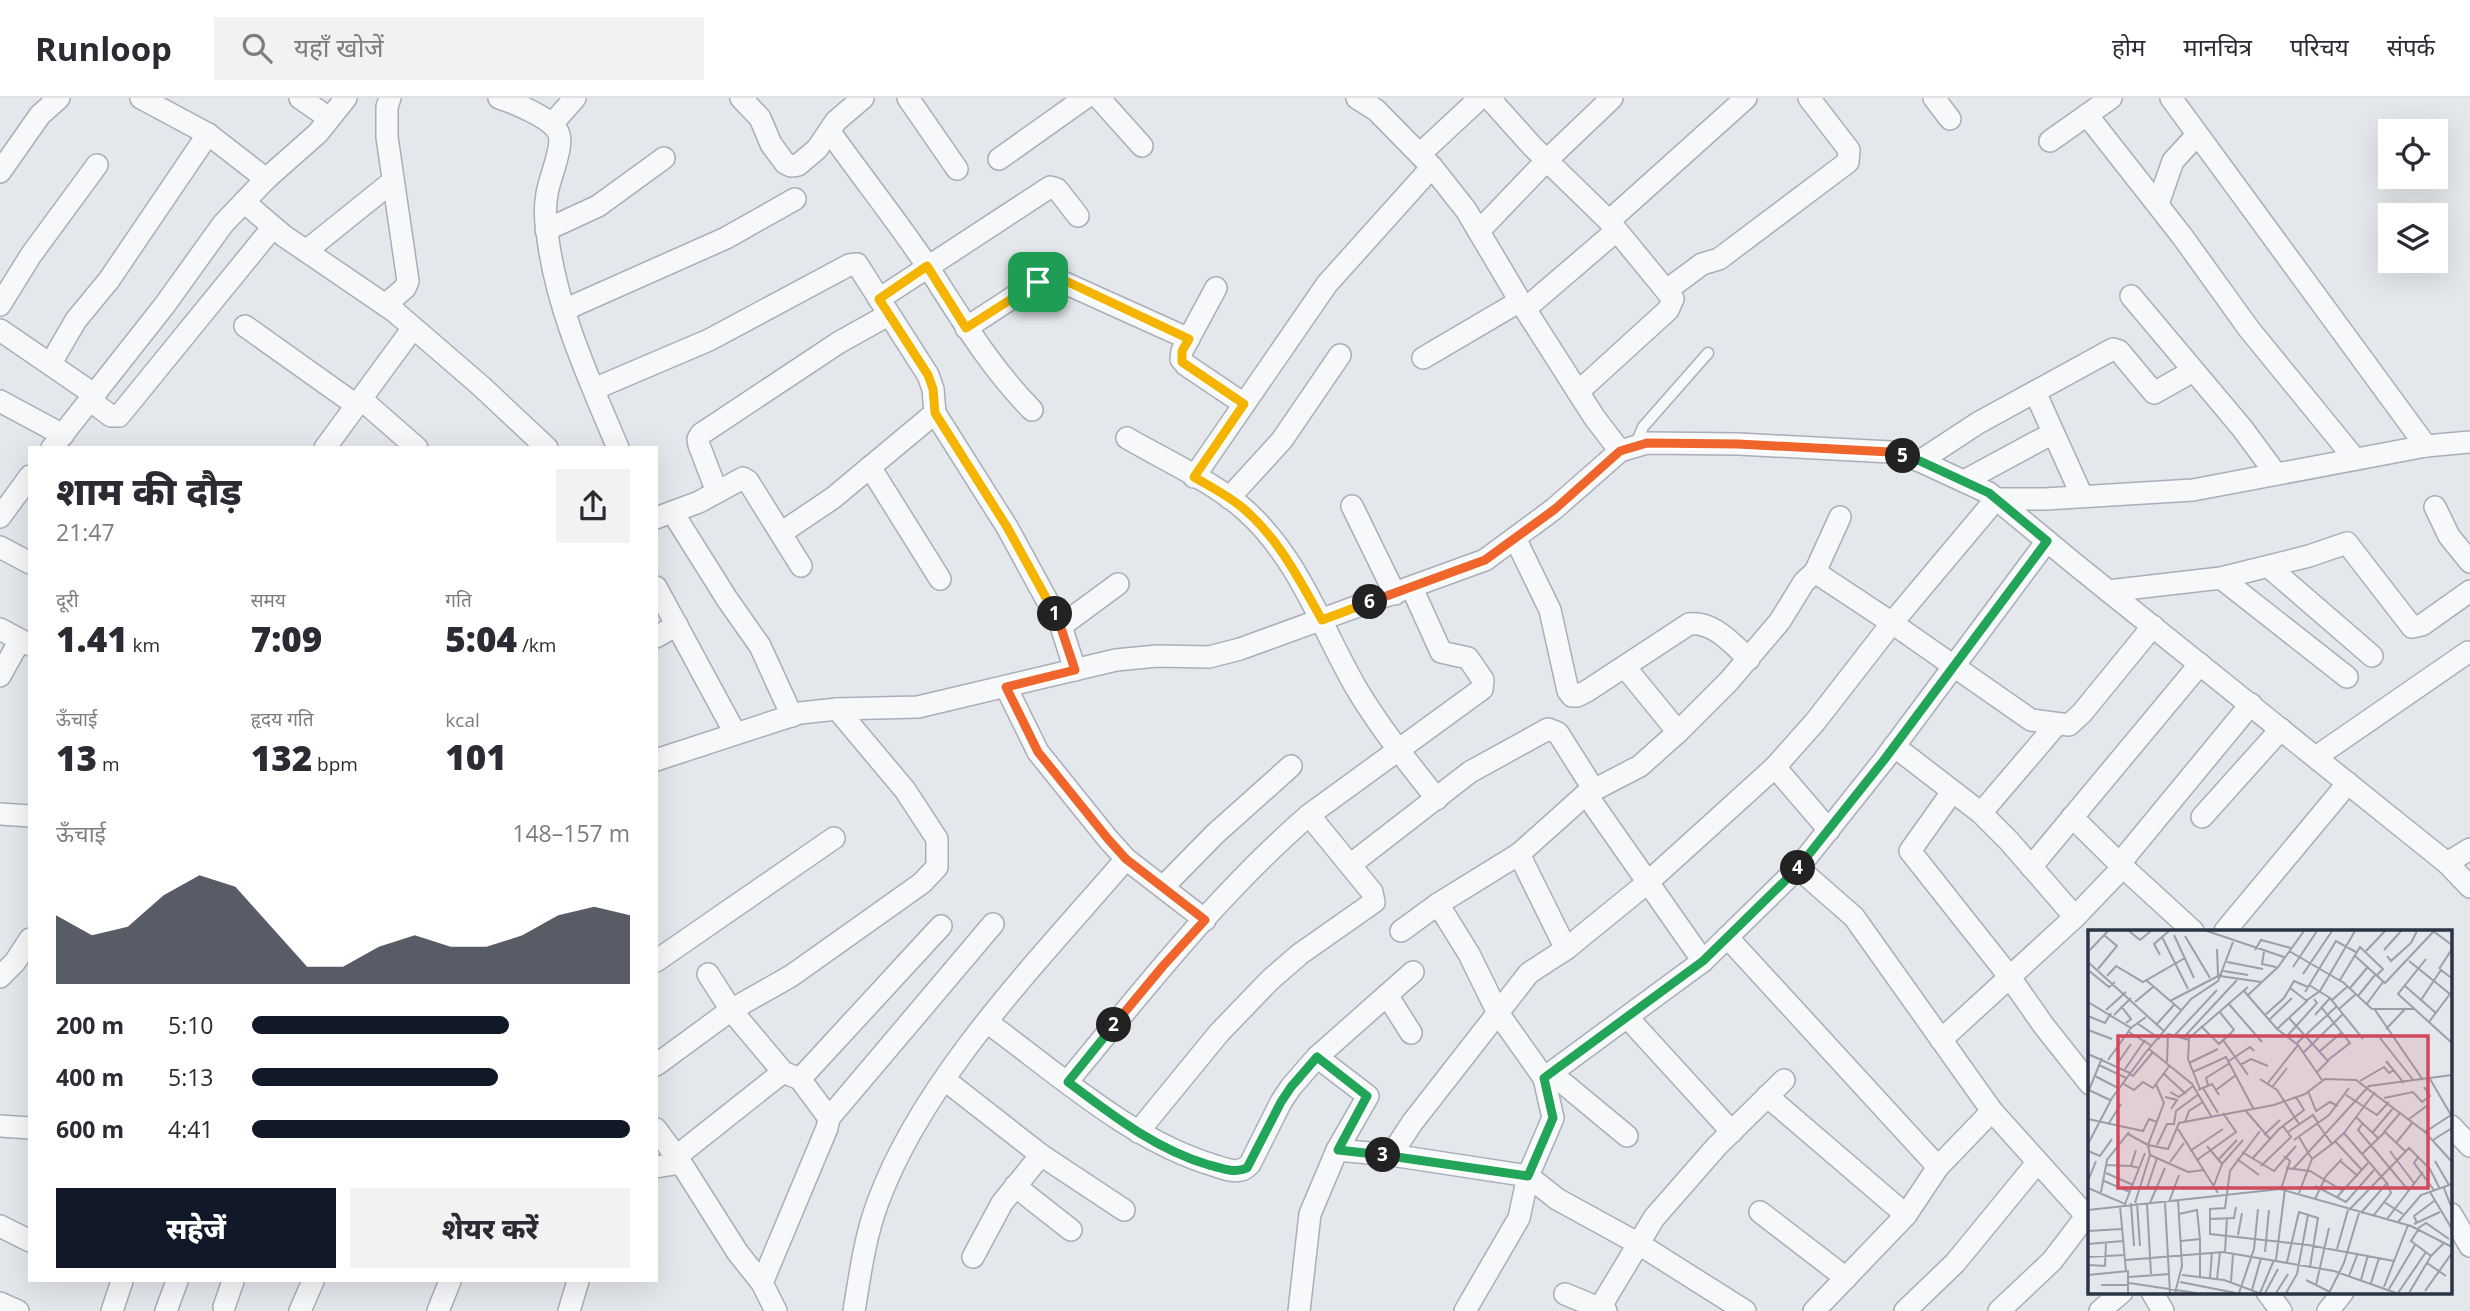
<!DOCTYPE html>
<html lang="hi">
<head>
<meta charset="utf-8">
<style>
  :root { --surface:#fff; --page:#f2f2f3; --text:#2b2b33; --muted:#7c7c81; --line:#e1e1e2; --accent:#111827 }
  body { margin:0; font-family:"Open Sans","Noto Sans Devanagari",sans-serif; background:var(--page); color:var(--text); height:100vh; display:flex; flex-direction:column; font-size:26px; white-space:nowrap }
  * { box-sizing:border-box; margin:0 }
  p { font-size:23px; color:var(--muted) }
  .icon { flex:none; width:38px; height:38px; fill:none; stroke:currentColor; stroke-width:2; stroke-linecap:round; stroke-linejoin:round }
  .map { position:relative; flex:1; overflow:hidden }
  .panel { position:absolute; left:28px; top:348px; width:630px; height:836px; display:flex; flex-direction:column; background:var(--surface); border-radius:0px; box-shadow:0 7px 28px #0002 }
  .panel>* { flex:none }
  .controls { position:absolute; left:2378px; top:21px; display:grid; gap:14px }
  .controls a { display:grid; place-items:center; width:70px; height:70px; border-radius:0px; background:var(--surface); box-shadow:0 7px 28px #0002; font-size:35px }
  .pin { position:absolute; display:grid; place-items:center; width:60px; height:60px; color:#fff; margin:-30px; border-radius:14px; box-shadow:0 4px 10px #0006 }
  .km { position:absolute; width:35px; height:35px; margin:-18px; border-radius:50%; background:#222; color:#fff; font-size:19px; line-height:35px; text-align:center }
  .round { display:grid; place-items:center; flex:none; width:74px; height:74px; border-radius:0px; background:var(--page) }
  .summary { display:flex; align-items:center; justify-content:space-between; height:119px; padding:0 28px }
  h1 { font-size:38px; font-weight:800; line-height:52px }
  .figures { display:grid; grid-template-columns:repeat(3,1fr); gap:10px; height:119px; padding:7px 28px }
  .figures div { display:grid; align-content:center }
  .figures b { font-size:35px; font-weight:800 }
  .figures small { font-size:19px; font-weight:400 }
  .figures p { font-size:19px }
  .chart { height:196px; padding:14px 28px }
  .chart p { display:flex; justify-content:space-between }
  .chart svg { width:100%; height:126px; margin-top:7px; fill:var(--accent); opacity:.7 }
  .primary-button { display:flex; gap:14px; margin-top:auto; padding:14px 28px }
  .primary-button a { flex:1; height:80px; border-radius:0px; background:var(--accent); color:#fff; font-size:28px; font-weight:800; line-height:80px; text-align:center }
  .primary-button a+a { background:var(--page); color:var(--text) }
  ul { padding:0 28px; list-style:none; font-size:23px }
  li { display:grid; grid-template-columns:112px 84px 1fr; align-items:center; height:52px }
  li i { height:18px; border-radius:9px; background:var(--accent) }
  header { display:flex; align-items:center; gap:42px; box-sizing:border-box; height:98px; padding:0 35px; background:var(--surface); border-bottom:2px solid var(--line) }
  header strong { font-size:33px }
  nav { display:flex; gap:38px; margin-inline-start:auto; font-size:24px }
  .search { width:490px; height:63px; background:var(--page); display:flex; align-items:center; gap:18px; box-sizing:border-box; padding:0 24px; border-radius:0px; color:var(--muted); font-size:26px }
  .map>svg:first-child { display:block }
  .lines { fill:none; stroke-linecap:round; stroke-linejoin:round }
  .service-casing { stroke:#a9aeb7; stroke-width:13 }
  .minor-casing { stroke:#a9aeb7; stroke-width:24 }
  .service { stroke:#f7f8fa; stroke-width:10 }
  .minor { stroke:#f7f8fa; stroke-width:21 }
  .split-1-casing { stroke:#fff; stroke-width:14 }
  .split-2-casing { stroke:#fff; stroke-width:14 }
  .split-3-casing { stroke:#fff; stroke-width:14 }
  .split-4-casing { stroke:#fff; stroke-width:14 }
  .split-5-casing { stroke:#fff; stroke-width:14 }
  .split-6-casing { stroke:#fff; stroke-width:14 }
  .split-7-casing { stroke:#fff; stroke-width:14 }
  .split-1 { stroke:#f5b400; stroke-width:9 }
  .split-2 { stroke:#f0652b; stroke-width:9 }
  .split-3 { stroke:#22a559; stroke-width:9 }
  .split-4 { stroke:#22a559; stroke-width:9 }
  .split-5 { stroke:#22a559; stroke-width:9 }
  .split-6 { stroke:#f0652b; stroke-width:9 }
  .split-7 { stroke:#f5b400; stroke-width:9 }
  .inset-road { fill:none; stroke:#9a9fa9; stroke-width:2 }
  .view { fill:#d1495b; fill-opacity:0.15; stroke:#d1495b; stroke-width:3.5 }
  .inset-edge { fill:none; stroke:#2b3445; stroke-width:3.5 }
</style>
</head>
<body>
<header>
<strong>Runloop</strong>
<div class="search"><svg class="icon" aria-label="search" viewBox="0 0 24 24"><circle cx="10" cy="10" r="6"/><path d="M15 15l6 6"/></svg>यहाँ खोजें</div>
<nav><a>होम</a><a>मानचित्र</a><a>परिचय</a><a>संपर्क</a></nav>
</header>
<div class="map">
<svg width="2470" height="1213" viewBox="0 0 2470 1213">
  <rect width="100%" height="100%" fill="#e4e7ec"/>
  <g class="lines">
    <defs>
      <path id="service" d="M1635,348L1643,329L1708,255"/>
      <g id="minor">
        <path d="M141,0L208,36L266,81"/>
        <path d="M300,0L329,20"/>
        <path d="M499,0C515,5 551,20 558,34C565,47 549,80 547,96C545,107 545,121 547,133C555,208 589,281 618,350"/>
        <path d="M741,0L760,20L771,46L785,65L791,68L798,67L817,51L836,23L863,0"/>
        <path d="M908,0L957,71"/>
        <path d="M1099,0L1142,48"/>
        <path d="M1357,0L1376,12L1432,69L1466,112L1520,203L1594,319L1620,353"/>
        <path d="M1489,0L1532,48L1609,123L1673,201L1668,212L1578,294"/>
        <path d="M1934,0L1950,21"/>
        <path d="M2171,0L2426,348"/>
        <path d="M2087,17L2182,138L2249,231L2355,361"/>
        <path d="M552,26L575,0"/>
        <path d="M830,34C862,79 897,123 928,169C961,220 989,268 1032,312"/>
        <path d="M2050,43L2111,0"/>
        <path d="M1420,56L1480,0"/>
        <path d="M999,61L1085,0"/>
        <path d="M0,74L40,17L59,0"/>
        <path d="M244,104L284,138L394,213L481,288L547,350"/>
        <path d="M2158,106L2173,63L2197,37"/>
        <path d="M1609,123L1746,0"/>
        <path d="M546,132L598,108L664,60"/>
        <path d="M1479,133L1547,62L1612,0"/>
        <path d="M306,153L393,83"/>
        <path d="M1216,190L1182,253L1181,261L1186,267L1244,306"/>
        <path d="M1667,192L1702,166L1719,161L1848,64L1849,52L1809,0"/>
        <path d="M2131,198L2242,330L2276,376"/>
        <path d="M879,201L1050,89L1057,91L1078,118"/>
        <path d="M0,207L31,157L97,67"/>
        <path d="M385,207L405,190L408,183L387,39V9L390,0"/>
        <path d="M1525,211L1616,133"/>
        <path d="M564,212L726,140L795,101"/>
        <path d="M245,228L356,307"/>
        <path d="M966,230L1038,183L1056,181L1189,241"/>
        <path d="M0,232L95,297"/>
        <path d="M1423,260L1520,203"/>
        <path d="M51,265L76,222L109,182L208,36"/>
        <path d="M594,291L709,242L849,167L857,166L928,277L933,291L935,315L1007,429L1061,528L1075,572"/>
        <path d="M2035,294L2082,398"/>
        <path d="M361,301L417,350"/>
        <path d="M0,303L63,337"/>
        <path d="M91,303L111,318H119L273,129"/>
        <path d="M1127,340C1163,361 1215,385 1245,412C1300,461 1322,532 1358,593C1381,631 1409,666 1437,701"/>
        <path d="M52,350L164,208L223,126L266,81L318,35L346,0"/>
        <path d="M325,350L413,230"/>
        <path d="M1920,363L1978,325L2113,251L2119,253L2154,295L2193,273"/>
        <path d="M870,369L940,481"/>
        <path d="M1194,379L1327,186L1432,69"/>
        <path d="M1964,383L2053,335"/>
        <path d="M717,394L699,347L698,341L701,336L838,245L888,217"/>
        <path d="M1229,400L1282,342L1340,257"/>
        <path d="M1352,408L1395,496"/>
        <path d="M2435,409L2449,438L2470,464"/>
        <path d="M673,415L727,501L760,548L792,618"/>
        <path d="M0,419L30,378"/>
        <path d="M656,420L699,404L743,380L748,383L801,468"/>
        <path d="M781,435L833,400L935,315"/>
        <path d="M1515,440L1550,512L1568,593L1572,598H1577L1587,593L1689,526C1714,523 1732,546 1749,561"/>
        <path d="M0,449L30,465"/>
        <path d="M2269,469L2372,558"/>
        <path d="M1815,474L1892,525L2031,622L2069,627L2082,615L2153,528"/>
        <path d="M2221,480L2347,579"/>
        <path d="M656,489L735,635"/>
        <path d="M2108,493L2221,480L2309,458L2347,445L2412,529L2422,527L2470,493"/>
        <path d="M1061,528L1118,486"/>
        <path d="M0,531L30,547"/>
        <path d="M656,539L677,527"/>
        <path d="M1625,569L1678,634"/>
        <path d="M0,578L20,542"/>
        <path d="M1006,589L1038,654L1108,741L1126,761L1205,822"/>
        <path d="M1894,648L1981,715L2009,743L2075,819"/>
        <path d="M2316,659L2468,554"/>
        <path d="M656,662L800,615L837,611L918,609L1116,562L1157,558L1209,559L1240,551L1485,462L1554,411L1620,353L1647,345L1739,346L1890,354L1920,363L1989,395L2076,467L2447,765L2470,789"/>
        <path d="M1775,669L1829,732"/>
        <path d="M1952,694L1910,753L2009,878L2044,928L2090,986"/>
        <path d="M1981,715L2057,626"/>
        <path d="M0,716L30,718"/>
        <path d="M2072,719L2123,769"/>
        <path d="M2202,719L2281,631"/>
        <path d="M1519,756L1566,851"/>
        <path d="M2120,765L2251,606"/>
        <path d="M2447,765L2470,751"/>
        <path d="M1350,767L1470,674L1548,631L1558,635L1594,692"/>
        <path d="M2031,769L2200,566"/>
        <path d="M1798,770L1884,662L2047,443"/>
        <path d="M1163,789L1215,736L1291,668"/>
        <path d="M1438,806L1469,856L1498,915L1544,980"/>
        <path d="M1401,833L1438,806L1519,756L1586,696L1640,668L1678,634L1729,583L1780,523L1804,484L1815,474L1840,419"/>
        <path d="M2225,833L2348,685"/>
        <path d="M1728,840L1938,1069"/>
        <path d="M656,863L834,740"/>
        <path d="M1703,863L1798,770L1854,819L1992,1013L2090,1122"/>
        <path d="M708,876L731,912L783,974L800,981L829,1020L827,1030L762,1185"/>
        <path d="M0,879L15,864L30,841"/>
        <path d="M1387,897L1411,935"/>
        <path d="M1627,919L1732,1034"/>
        <path d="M987,924C1058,976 1131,1043 1216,1068C1228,1072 1241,1077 1250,1066L1281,1004L1291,989L1317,959L1413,874"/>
        <path d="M1941,942L2075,819L2123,769L2193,833"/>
        <path d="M656,967L731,912L791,878L922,785L937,769V741L905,692L837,611"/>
        <path d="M1551,975L1627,1038"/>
        <path d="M800,981L941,828"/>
        <path d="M945,982L1041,1057L1124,1112"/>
        <path d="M1068,983C1143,892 1219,795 1309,717L1482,591L1483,582L1468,560L1441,554L1412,490"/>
        <path d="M1767,998L1906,1117"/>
        <path d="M829,1020L993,826"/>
        <path d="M0,1028L30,1030"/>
        <path d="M2451,1028L2470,1048"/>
        <path d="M656,1031L681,1065L738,1155L762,1185L776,1213"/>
        <path d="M1138,1034L1219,935L1270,882L1300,856L1374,804L1372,794L1309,717"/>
        <path d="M1337,1052L1391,1057L1528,1078L1557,1101L1639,1146L1745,1213"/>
        <path d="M1391,1057L1412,1025L1529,875L1566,851L1647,785L1775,669L1815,624L1892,525L1996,401H2045L2193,392L2426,348L2470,344"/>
        <path d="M677,1058L783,974"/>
        <path d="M656,1069L681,1065"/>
        <path d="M1015,1088L1071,1132"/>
        <path d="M1760,1114L1846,1180"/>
        <path d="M2451,1116L2470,1148"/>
        <path d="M0,1128L30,1143"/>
        <path d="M973,1159L1002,1105L1041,1057"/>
        <path d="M2152,1194L2163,1213"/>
        <path d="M2267,1194L2281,1213"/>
        <path d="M1565,1196L1606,1213"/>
        <path d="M0,1205L18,1213"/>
        <path d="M224,1209L233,1183"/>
        <path d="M112,1213L122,1183"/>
        <path d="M166,1213L177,1183"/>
        <path d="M300,1213L313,1183"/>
        <path d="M438,1213L450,1183"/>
        <path d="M569,1213L578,1183"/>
        <path d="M854,1213C860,1177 865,1138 878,1104C924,979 1040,861 1126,761"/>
        <path d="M1299,1213L1310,1116L1337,1052L1368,998L1317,959"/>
        <path d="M1465,1213L1519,1120L1528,1078L1553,1020L1544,980L1703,863L1586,696"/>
        <path d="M1598,1213L1654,1120L1717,1048L1784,982"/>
        <path d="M1814,1213L1906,1117L1938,1069L1992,1013"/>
        <path d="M1905,1213L1955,1165L2037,1065"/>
        <path d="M1999,1213L2052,1163L2090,1113"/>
        <path d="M2100,1213L2122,1194"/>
        <path d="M2328,1213L2343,1194"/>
      </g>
    </defs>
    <use href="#service" class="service-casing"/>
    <use href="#minor" class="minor-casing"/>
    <use href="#service" class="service"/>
    <use href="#minor" class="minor"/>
  </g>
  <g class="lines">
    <defs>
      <path id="split-1" d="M1038,184L966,230L927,168L879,201L928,277L933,291L935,315L1007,429L1055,516"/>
      <path id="split-2" d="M1055,516L1060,527L1075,572L1006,589L1038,654L1108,741L1126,761L1205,822L1163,868L1114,927"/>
      <path id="split-3" d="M1114,927L1068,984C1112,1017 1155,1051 1209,1067C1222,1070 1234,1076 1247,1070L1281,1004L1291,989L1317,959L1367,998L1338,1052L1383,1057"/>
      <path id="split-4" d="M1383,1057L1528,1078L1553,1020L1544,980L1703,863L1798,770"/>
      <path id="split-5" d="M1798,770L1884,662L2047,443L1989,395L1920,363L1903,358"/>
      <path id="split-6" d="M1370,504L1485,462L1555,411L1620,353L1647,345L1738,346L1890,354L1903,358"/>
      <path id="split-7" d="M1038,184L1056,181L1068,184L1189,241L1182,253V264L1244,306L1194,379C1211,389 1229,398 1244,411C1279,441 1300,483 1322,522L1370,504"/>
    </defs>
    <use href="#split-1" class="split-1-casing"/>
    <use href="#split-2" class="split-2-casing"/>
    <use href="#split-3" class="split-3-casing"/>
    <use href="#split-4" class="split-4-casing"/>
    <use href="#split-5" class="split-5-casing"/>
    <use href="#split-6" class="split-6-casing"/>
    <use href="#split-7" class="split-7-casing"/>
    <use href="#split-1" class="split-1"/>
    <use href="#split-2" class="split-2"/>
    <use href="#split-3" class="split-3"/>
    <use href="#split-4" class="split-4"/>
    <use href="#split-5" class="split-5"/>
    <use href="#split-6" class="split-6"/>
    <use href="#split-7" class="split-7"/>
  </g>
  <g transform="translate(2088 832)">
    <rect width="364" height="364" fill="#e4e7ec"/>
    <path class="inset-road" d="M41,1L52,10L63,1M119,1L196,27M345,1L364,15M86,5L106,48M97,6L122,48M74,7L100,59M129,19L130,45M2,20L20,1M167,20L173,10L203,18M296,20L313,1M201,21L256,53L284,79H326M278,21L297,1M176,22L174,34L188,37M72,25L66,14L81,1M266,25L297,53L346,1M299,26L303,31L323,13L329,1M338,29L310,64L364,113M321,31L362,64L341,92M0,32L77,102M139,32L175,39M205,37L229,1M10,39L29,16L16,5M351,39L364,19M0,40L21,57L27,52M135,41L160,45M215,44L244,1M19,46L28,36L55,52L97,28M132,46L173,52M58,50L94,81M252,50L272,17L295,39L288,46M221,55L242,68L275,109M317,56L348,83M262,58L279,38M156,61L189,99L210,115L234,150M217,62L248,11L268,22M160,65L190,37L216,1M270,66L287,45M219,70L232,61L267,1M244,70L260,56M333,70L353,40L362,47M82,71L134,44M0,72L43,98M47,72L65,57M140,73L174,112M278,75L295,52M33,76L43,89L38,93M234,78L262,113L240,130M251,79L268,64M18,80L38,62M287,80L335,150M26,85L43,68M177,85L196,68L206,51L220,57M227,85L242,68M0,86L17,93L23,83M201,88L240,131L228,143M181,90L204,68M49,93L72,109M68,95L86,75M113,96L131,114L146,100L131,81M189,99L219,71L202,58M298,99L318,78M0,100L24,109M41,102L64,116M80,104L101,110L100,129L112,159M87,105L129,60M200,105L229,73L226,69M96,107L149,50M292,108L326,151M100,109L160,57M135,110L160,145M209,113L249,76M61,119L104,154L123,186M232,121L254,102M216,122L255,84M0,124L42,143M20,130L43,98L58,87M141,131L162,117L166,121M298,131L316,153M79,132L80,103M101,133L130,119M29,134L43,114M11,135L38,148M152,135L163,129L180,136M37,139L57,110M105,142L138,127L165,178M42,144L45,146L65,122M76,144L98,164M7,146L30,158M172,149L189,160L211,194M342,149L363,185M272,151L296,137L301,143L306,140M34,153L46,160L55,152L65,158L82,135M180,153L210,115M68,154L76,173L60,215L80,219L91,193L186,175L217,164L237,149L268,150L337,202L364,232M120,155L118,148L142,133M185,156L199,138M115,158L130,183M1,160L14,128M1,160L22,170M110,160L124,154L131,165M128,160L148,145M220,161L228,181L242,172L250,176M82,162L91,167L105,156M258,165L289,185L301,172M77,167L89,170L83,179M296,168L325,162L334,172L342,166L336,157M157,180L182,209M268,187L291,209M0,189L55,201L61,189L69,192M321,189L340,175M97,192L101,181L115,172M21,193L33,174M275,193L270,200L321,261M86,194L88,181L111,164M90,199L130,263M172,201L142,241L137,278L122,279V304L220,315L306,331M200,202L225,185L230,193M285,202L306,177M296,202L313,182M337,202L363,185M256,203L287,162M40,204L60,215L62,225L47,273M176,205L192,190M211,207L224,229M206,210L241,185L261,158M345,210L364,198M247,211L274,240M308,213L325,192M0,214L24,168L58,122L103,69L130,51L145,12M244,214L256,203L299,253L303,263L286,285M69,215L79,194H87M119,216L134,234L126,255M48,220L43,236L51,238M0,221L12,226L24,209M102,221L135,199M302,221L326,253M154,222L186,241L208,216M274,224L297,202L318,222M62,225L100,242L116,240M330,227L326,233L346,260M131,229L149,210M149,229L171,245M164,229L191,199L216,180L208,167M109,230L148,202L135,183M252,231L270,246M347,231L361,255M82,232L96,213M134,234L155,210M18,235L43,236M173,236L203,207L195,196M198,238L222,241L255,261M205,239L281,156L364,145M18,243L45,255M0,251L8,231M16,251L42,262M227,256L258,272L286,240M0,258L37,274L57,223M59,258L69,228M356,258L364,279M193,259L202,231L196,226M13,262L19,230L41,202M342,262L364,299M211,263L224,229L244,214L229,193M249,267L280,233M227,269L238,246L254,229M81,272L91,245M296,272L315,284M43,273L46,316M49,273L52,316M62,273L77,238M77,273L82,363M59,274L63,344M32,276L38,341M0,280L192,259L323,296L364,317M261,280L321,218L342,239L352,259M273,283L299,253M91,284L109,280L112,309L93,311M122,289L146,288L148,277M299,289L335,242M310,292L333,265L364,254M329,293L326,286L346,271M326,294L352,282M329,299L338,293L361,309M330,300L323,311L343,326L356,313M0,301L34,299M150,305L154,283M112,309V346M0,314L35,311M249,319L260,280M137,322L139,288M177,322L181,280M0,327L37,325M38,330L135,322L246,341L308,363M188,330L197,259M199,332L211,282L230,288L222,337M339,333L358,346M0,335L17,336L18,313M0,345L40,341V363M94,345L136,350L171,363M261,346L270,323M41,347L82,344M122,348L124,322M129,349L132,322M218,350L242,362M273,350L280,325M92,352L148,363M143,352L145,324M41,353L108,363M283,353L291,328M13,355H41M228,355L241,298M296,357L320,295M301,359L327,315M164,360L173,328M337,361L364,323M87,363L94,336L90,270M151,363L166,319L170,279M172,363L186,330M177,363L190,339M188,363L200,344M198,363L209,344L220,285M241,363L256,333L271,283M310,363L338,322M321,363L343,326"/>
    <path class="view" d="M30,106H340V258H30Z"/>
    <rect width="364" height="364" class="inset-edge"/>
  </g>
</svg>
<div class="controls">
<a><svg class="icon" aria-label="locate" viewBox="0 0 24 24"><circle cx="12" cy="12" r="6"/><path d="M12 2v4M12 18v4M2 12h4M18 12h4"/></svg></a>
<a><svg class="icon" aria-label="layers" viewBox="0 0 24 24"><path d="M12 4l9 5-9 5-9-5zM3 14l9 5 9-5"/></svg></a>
</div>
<div class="pin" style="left:1038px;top:184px;background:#1e9e55"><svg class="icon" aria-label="arrive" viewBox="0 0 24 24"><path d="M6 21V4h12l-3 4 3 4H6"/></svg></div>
<b class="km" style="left:1055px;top:516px">1</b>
<b class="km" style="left:1114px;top:927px">2</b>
<b class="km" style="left:1383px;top:1057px">3</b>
<b class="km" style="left:1798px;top:770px">4</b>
<b class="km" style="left:1903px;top:358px">5</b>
<b class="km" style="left:1370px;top:504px">6</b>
<section class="panel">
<div class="summary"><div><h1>शाम की दौड़</h1><p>21:47</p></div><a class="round"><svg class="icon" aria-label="share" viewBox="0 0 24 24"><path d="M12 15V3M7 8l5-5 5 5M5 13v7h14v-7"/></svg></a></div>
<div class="figures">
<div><p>दूरी</p><b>1.41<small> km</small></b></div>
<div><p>समय</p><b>7:09</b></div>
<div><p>गति</p><b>5:04<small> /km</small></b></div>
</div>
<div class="figures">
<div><p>ऊँचाई</p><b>13<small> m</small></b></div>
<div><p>हृदय गति</p><b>132<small> bpm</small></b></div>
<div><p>kcal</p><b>101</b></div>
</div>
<div class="chart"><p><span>ऊँचाई</span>148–157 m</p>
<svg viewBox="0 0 160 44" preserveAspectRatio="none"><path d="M0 44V20L10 27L20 24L30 13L40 6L50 10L60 24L70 38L80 38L90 31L100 27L110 31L120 31L130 27L140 20L150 17L160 20V44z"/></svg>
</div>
<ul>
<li><b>200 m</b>5:10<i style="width:68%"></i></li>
<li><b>400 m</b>5:13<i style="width:65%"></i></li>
<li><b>600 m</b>4:41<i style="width:100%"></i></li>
</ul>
<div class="primary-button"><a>सहेजें</a><a>शेयर करें</a></div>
</section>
</div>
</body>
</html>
